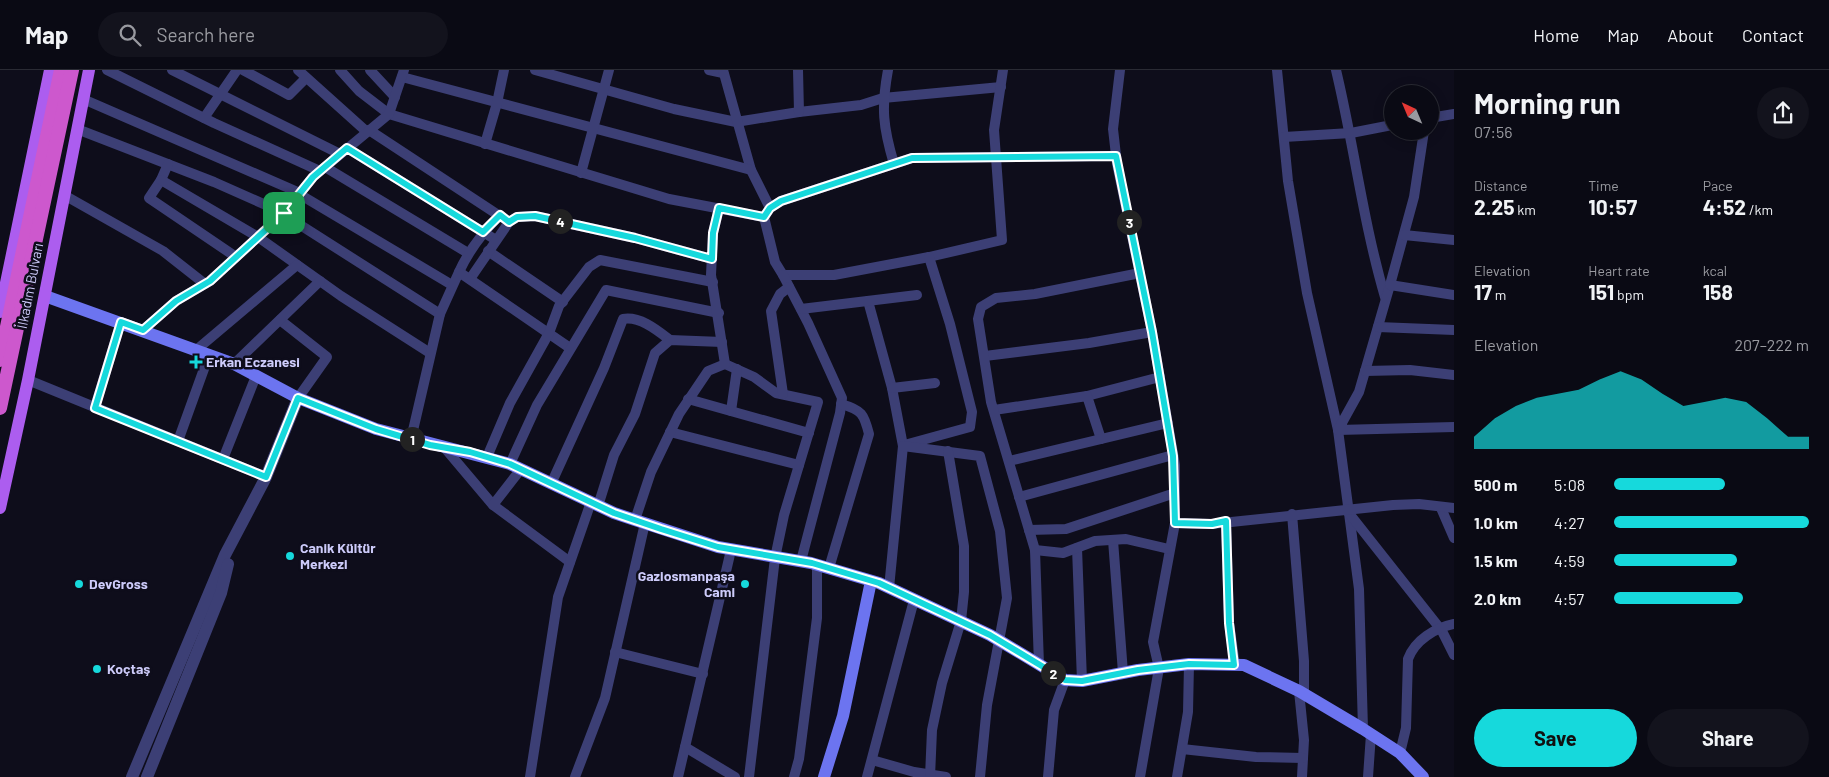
<!DOCTYPE html>
<html lang="en">
<head>
<meta charset="utf-8">
<style>
  :root { --surface:#0a0a14; --page:#13131d; --text:#f1f3f6; --muted:#999aa0; --line:#2a2b34; --accent:#16d9dc }
  body { margin:0; font-family:Barlow,sans-serif; background:var(--page); color:var(--text); height:100vh; display:flex; flex-direction:column; font-size:19px; white-space:nowrap }
  * { box-sizing:border-box; margin:0 }
  p { font-size:16px; color:var(--muted) }
  .icon { flex:none; width:28px; height:28px; fill:none; stroke:currentColor; stroke-width:2; stroke-linecap:round; stroke-linejoin:round }
  .map { position:relative; flex:1; overflow:hidden }
  .panel { display:flex; flex-direction:column; background:var(--surface); width:375px }
  .panel>* { flex:none }
  .needle { width:32px; rotate:316deg }
  .tools { position:absolute; left:1384px; top:15px; display:grid; gap:10px }
  .tools a { display:grid; place-items:center; width:55px; height:55px; border-radius:50%; background:var(--surface); box-shadow:0 2px 12px #0003,0 0 0 1px var(--line); font-size:25px }
  .pin { position:absolute; display:grid; place-items:center; width:42px; height:42px; color:#fff; margin:-21px; border-radius:10px; box-shadow:0 2px 8px #0006 }
  .km { position:absolute; width:25px; height:25px; margin:-12px; border-radius:50%; background:#222; color:#fff; font-size:14px; line-height:25px; text-align:center }
  .round { display:grid; place-items:center; flex:none; width:52px; height:52px; border-radius:26px; background:var(--page) }
  .overview { display:flex; align-items:center; justify-content:space-between; height:85px; padding:0 20px }
  h1 { font-size:28px; font-weight:700; line-height:38px }
  .stats { display:grid; grid-template-columns:repeat(3,1fr); gap:8px; height:85px; padding:5px 20px }
  .stats div { display:grid; align-content:center }
  .stats b { font-size:21px; font-weight:700 }
  .stats small { font-size:14px; font-weight:400 }
  .stats p { font-size:14px }
  .chart { height:140px; padding:10px 20px }
  .chart p { display:flex; justify-content:space-between }
  .chart svg { width:100%; height:90px; margin-top:5px; fill:var(--accent); opacity:.7 }
  .action { display:flex; gap:10px; margin-top:auto; padding:10px 20px }
  .action a { flex:1; height:58px; border-radius:30px; background:var(--accent); color:#111; font-size:20px; font-weight:700; line-height:58px; text-align:center }
  .action a+a { background:var(--page); color:var(--text) }
  ul { padding:0 20px; list-style:none; font-size:16px }
  li { display:grid; grid-template-columns:80px 60px 1fr; align-items:center; height:38px }
  li i { height:12px; border-radius:6px; background:var(--accent) }
  header { display:flex; align-items:center; gap:30px; box-sizing:border-box; height:70px; padding:0 25px; background:var(--surface); border-bottom:1px solid var(--line) }
  header strong { font-size:24px }
  nav { display:flex; gap:28px; margin-inline-start:auto; font-size:18px }
  .search { width:350px; height:45px; background:var(--page); display:flex; align-items:center; gap:12px; box-sizing:border-box; padding:0 18px; border-radius:28px; color:var(--muted); font-size:19px }
  main { display:flex; flex:1; min-height:0 }
  .map>svg:first-child { display:block }
  .lines { fill:none; stroke-linecap:round; stroke-linejoin:round }
  .minor { stroke:#3c3f75; stroke-width:10 }
  .tertiary { stroke:#3c3f75; stroke-width:12 }
  .secondary { stroke:#6c74f0; stroke-width:12 }
  .primary { stroke:#ac5def; stroke-width:12 }
  .trunk { stroke:#cd58cd; stroke-width:14 }
  .route-casing { stroke:#fff; stroke-width:10 }
  .route { stroke:#16d9dc; stroke-width:6 }
  .poi-dot { fill:#16d9dc; stroke:#0e0d1b; stroke-width:2 }
  .labels { text-anchor:middle; stroke-width:5; stroke-linejoin:round; paint-order:stroke }
  .street-label { font-size:14px; fill:#cdcbfa; stroke:#0e0d1b }
  .poi-label { font-size:14px; font-weight:bold; fill:#cdcbfa; stroke:#0e0d1b; text-anchor:start }
</style>
</head>
<body>
<header>
<strong>Map</strong>
<div class="search"><svg class="icon" aria-label="search" viewBox="0 0 24 24"><circle cx="10" cy="10" r="6"/><path d="M15 15l6 6"/></svg>Search here</div>
<nav><a>Home</a><a>Map</a><a>About</a><a>Contact</a></nav>
</header>
<main>
<div class="map">
<svg width="1454" height="707" viewBox="0 0 1454 707">
  <rect width="100%" height="100%" fill="#0e0d1b"/>
  <g class="lines">
    <g class="minor">
      <path d="M107,0L214,53L320,101"/>
      <path d="M172,0L340,84"/>
      <path d="M243,0L289,25L306,8"/>
      <path d="M298,0L367,62"/>
      <path d="M340,0L359,21L389,44L669,129L764,147L770,138L781,131L912,88L1116,86"/>
      <path d="M370,0L395,27"/>
      <path d="M535,0L674,39L736,52L799,42L861,35L883,28L1001,17"/>
      <path d="M709,0L723,3"/>
      <path d="M723,0L751,100L770,138"/>
      <path d="M798,0L799,42"/>
      <path d="M888,0C881,38 883,57 894,94"/>
      <path d="M1120,0L1113,59L1117,94L1152,262L1175,395V453L1153,572L1159,598L1140,707"/>
      <path d="M1277,0L1288,111L1307,223L1338,360L1359,519L1363,659"/>
      <path d="M1336,0C1354,75 1363,152 1385,227"/>
      <path d="M402,7L751,100"/>
      <path d="M83,29L300,123"/>
      <path d="M204,48L237,0"/>
      <path d="M1430,48L1454,44"/>
      <path d="M77,59L214,112L284,143"/>
      <path d="M369,60L509,152"/>
      <path d="M1424,61L1414,127L1390,215L1359,322L1338,360L1454,357"/>
      <path d="M1284,67L1351,63L1392,55"/>
      <path d="M485,74L497,33L504,0"/>
      <path d="M347,78L496,170"/>
      <path d="M168,94L161,110L149,128L236,187"/>
      <path d="M325,97L468,183"/>
      <path d="M581,103L609,0"/>
      <path d="M161,110L258,167L341,226L430,283"/>
      <path d="M299,124L452,215"/>
      <path d="M64,125L163,181L205,214"/>
      <path d="M283,144L440,244"/>
      <path d="M764,147L775,192L783,205H834L929,187L1002,170L994,60L1003,0"/>
      <path d="M1404,165L1454,170"/>
      <path d="M488,181L563,232"/>
      <path d="M459,202C469,180 482,163 500,145"/>
      <path d="M783,205L808,253L842,328L840,343L801,491"/>
      <path d="M470,209L509,152L517,147L535,146L635,168L712,189"/>
      <path d="M1390,215L1454,225"/>
      <path d="M868,231L892,318L903,376L889,518"/>
      <path d="M801,239L917,225"/>
      <path d="M280,250L327,287L298,328"/>
      <path d="M1378,257L1454,260"/>
      <path d="M143,260L176,231L210,211L284,143L313,107L389,44L404,0"/>
      <path d="M195,281L297,195"/>
      <path d="M985,286L1089,273L1152,262"/>
      <path d="M234,294L320,211"/>
      <path d="M725,294L754,307L776,323L818,332L784,445L775,488L749,707"/>
      <path d="M1365,301L1410,300L1454,305"/>
      <path d="M28,310L266,407"/>
      <path d="M892,318L935,313"/>
      <path d="M783,324L771,241L780,224L789,217"/>
      <path d="M1087,326L1160,307"/>
      <path d="M688,329L809,363"/>
      <path d="M95,337L121,252"/>
      <path d="M994,340L1087,326L1101,369"/>
      <path d="M731,341L737,299"/>
      <path d="M670,362L799,395"/>
      <path d="M411,369L440,244L459,202L570,278"/>
      <path d="M178,371L209,285"/>
      <path d="M908,374L970,357L972,342L950,254L929,187"/>
      <path d="M903,376L980,386L1000,461L1007,528L987,635L980,707"/>
      <path d="M444,377L493,435"/>
      <path d="M487,387L510,333L549,263L559,236L589,197L600,190L713,212"/>
      <path d="M223,389L256,306"/>
      <path d="M1009,391L1168,353"/>
      <path d="M510,394L537,335L606,220L719,243"/>
      <path d="M521,399L493,435L570,492"/>
      <path d="M551,414L604,298L623,249C640,246 657,260 670,270"/>
      <path d="M1019,427L1173,385"/>
      <path d="M598,436L614,385L635,344L655,283L670,270L722,272"/>
      <path d="M1441,438L1454,468"/>
      <path d="M1348,442L1442,561L1454,585"/>
      <path d="M1292,444L1304,591V623"/>
      <path d="M635,450L651,402L679,344L708,301L725,294L711,205L713,163L719,138"/>
      <path d="M1226,451L1229,553L1235,595"/>
      <path d="M1175,453L1212,454L1393,435L1419,434L1454,438"/>
      <path d="M1029,460L1066,459L1175,423"/>
      <path d="M1113,470L1123,603"/>
      <path d="M1077,478L1082,611"/>
      <path d="M1035,480L1063,483L1095,471L1126,469L1169,479"/>
      <path d="M829,498L869,364C864,344 862,340 841,334"/>
      <path d="M615,582L703,604"/>
      <path d="M1039,595L1035,480L991,332L978,249L981,237L996,228L1035,224L1140,203"/>
      <path d="M1299,621L1304,670L1302,707"/>
      <path d="M685,677L735,707"/>
      <path d="M1182,679L1256,687L1303,688"/>
      <path d="M1400,683L1406,658L1408,589C1415,570 1435,558 1454,554"/>
      <path d="M872,690L914,702L946,707"/>
      <path d="M530,707L558,527L591,432"/>
      <path d="M575,707L605,628L645,453"/>
      <path d="M678,707L731,480"/>
      <path d="M794,707L799,689L817,548V495"/>
      <path d="M867,707L914,530"/>
      <path d="M930,707L932,660L942,613L961,551L964,522V476L948,381"/>
      <path d="M1048,707L1054,640L1065,610"/>
      <path d="M1177,707L1188,642L1189,594"/>
      <path d="M1368,707L1371,664"/>
    </g>
    <g class="tertiary">
      <path d="M132,707L225,485L266,407L298,328"/>
      <path d="M147,707L221,523L228,494"/>
    </g>
    <g class="secondary">
      <path d="M45,226L234,294L298,328L376,359L510,394L614,443L635,450L718,477L811,493L879,513L990,565L1065,610L1082,611L1138,600L1189,594L1244,595L1299,621L1363,659L1400,683L1423,707"/>
      <path d="M824,707L843,646L871,511"/>
    </g>
    <g class="primary">
      <path d="M0,242L50,0"/>
      <path d="M0,438L28,310L89,0"/>
    </g>
    <g class="trunk">
      <path d="M0,290L61,0"/>
      <path d="M0,338L72,0"/>
    </g>
  </g>
  <g class="lines">
    <defs>
      <path id="route" d="M347,78L483,162L500,145L509,152L517,147L535,146L635,168L712,189L713,163L719,138L764,147L770,138L781,131L912,88L1116,86L1152,262L1173,386L1175,453L1212,454L1226,451L1229,553L1234,595L1189,594L1138,600L1082,611L1065,610L990,565L879,513L812,493L718,477L661,459L614,443L510,394L470,382L430,375L376,359L298,328L266,407L95,338L121,252L143,260L176,231L210,211L284,143L313,107Z"/>
    </defs>
    <use href="#route" class="route-casing"/>
    <use href="#route" class="route"/>
  </g>
  <g class="poi-dot">
    <path d="M193.5 284.5h5v5h5v5h-5v5h-5v-5h-5v-5h5z"/>
    <circle cx="290" cy="486" r="5"/>
    <circle cx="79" cy="514" r="5"/>
    <circle cx="745" cy="514" r="5"/>
    <circle cx="97" cy="599" r="5"/>
  </g>
  <g class="labels">
    <g class="street-label">
      <text transform="translate(30 216) rotate(-79)" y="5">İlkadım Bulvarı</text>
    </g>
    <g class="poi-label">
      <text x="206" y="297">Erkan Eczanesi</text>
      <text x="300" y="483">Canik Kültür<tspan x="300" dy="16">Merkezi</tspan></text>
      <text x="735" y="511" text-anchor="end">Gaziosmanpaşa<tspan x="735" dy="16">Cami</tspan></text>
      <text x="89" y="519">DevGross</text>
      <text x="107" y="604">Koçtaş</text>
    </g>
  </g>
</svg>
<div class="tools">
<a><svg class="needle" viewBox="-14 -14 28 28"><path d="M0-13l5 13h-10z" fill="#e53935"/><path d="M0 13l5-13h-10z" fill="#999aa0"/></svg></a>
</div>
<div class="pin" style="left:284px;top:143px;background:#1e9e55"><svg class="icon" aria-label="arrive" viewBox="0 0 24 24"><path d="M6 21V4h12l-3 4 3 4H6"/></svg></div>
<b class="km" style="left:412px;top:369px">1</b>
<b class="km" style="left:1053px;top:603px">2</b>
<b class="km" style="left:1129px;top:152px">3</b>
<b class="km" style="left:560px;top:151px">4</b>
</div>
<section class="panel">
<div class="overview"><div><h1>Morning run</h1><p>07:56</p></div><a class="round"><svg class="icon" aria-label="share" viewBox="0 0 24 24"><path d="M12 15V3M7 8l5-5 5 5M5 13v7h14v-7"/></svg></a></div>
<div class="stats">
<div><p>Distance</p><b>2.25<small> km</small></b></div>
<div><p>Time</p><b>10:57</b></div>
<div><p>Pace</p><b>4:52<small> /km</small></b></div>
</div>
<div class="stats">
<div><p>Elevation</p><b>17<small> m</small></b></div>
<div><p>Heart rate</p><b>151<small> bpm</small></b></div>
<div><p>kcal</p><b>158</b></div>
</div>
<div class="chart"><p><span>Elevation</span>207–222 m</p>
<svg viewBox="0 0 160 44" preserveAspectRatio="none"><path d="M0 44V38L10 29L20 23L30 19L40 17L50 15L60 10L70 6L80 10L90 17L100 23L110 21L120 19L130 21L140 29L150 38L160 38V44z"/></svg>
</div>
<ul>
<li><b>500 m</b>5:08<i style="width:57%"></i></li>
<li><b>1.0 km</b>4:27<i style="width:100%"></i></li>
<li><b>1.5 km</b>4:59<i style="width:63%"></i></li>
<li><b>2.0 km</b>4:57<i style="width:66%"></i></li>
</ul>
<div class="action"><a>Save</a><a>Share</a></div>
</section>
</main>
</body>
</html>
